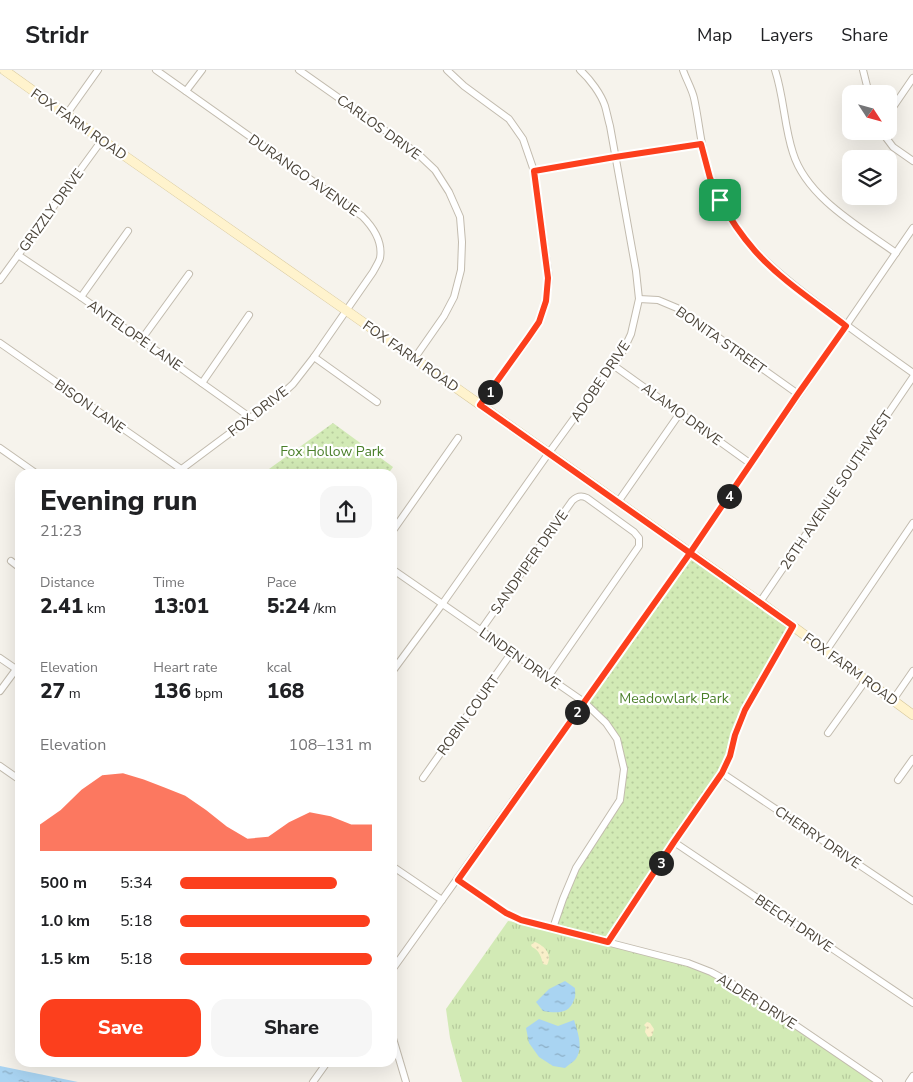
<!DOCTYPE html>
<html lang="en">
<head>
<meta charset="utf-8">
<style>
  :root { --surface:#fff; --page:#f6f6f6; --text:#202124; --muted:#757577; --line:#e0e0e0; --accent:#fc3f1d }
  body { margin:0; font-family:"Nunito Sans",sans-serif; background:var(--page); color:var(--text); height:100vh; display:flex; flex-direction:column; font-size:19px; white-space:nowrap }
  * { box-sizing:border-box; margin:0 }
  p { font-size:16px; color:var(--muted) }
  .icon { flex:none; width:28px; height:28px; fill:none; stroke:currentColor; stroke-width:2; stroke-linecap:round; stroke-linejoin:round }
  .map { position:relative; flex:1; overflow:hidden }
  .panel { position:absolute; left:15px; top:399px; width:382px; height:598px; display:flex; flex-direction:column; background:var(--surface); border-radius:15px; box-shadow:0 5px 20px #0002 }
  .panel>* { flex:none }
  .needle { width:32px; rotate:126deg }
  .tools { position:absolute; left:842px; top:15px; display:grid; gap:10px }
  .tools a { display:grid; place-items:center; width:55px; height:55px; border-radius:10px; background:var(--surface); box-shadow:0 5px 20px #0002; font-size:25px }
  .pin { position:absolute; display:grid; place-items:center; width:42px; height:42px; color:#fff; margin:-21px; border-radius:10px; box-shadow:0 2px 8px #0006 }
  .km { position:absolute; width:25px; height:25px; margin:-12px; border-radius:50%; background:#222; color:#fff; font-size:14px; line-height:25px; text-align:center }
  .round { display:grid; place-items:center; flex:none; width:52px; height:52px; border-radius:15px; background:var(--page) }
  .headline { display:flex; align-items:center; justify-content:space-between; height:85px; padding:0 25px }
  h1 { font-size:28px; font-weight:800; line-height:38px }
  .stats { display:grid; grid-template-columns:repeat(3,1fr); gap:8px; height:85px; padding:5px 25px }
  .stats div { display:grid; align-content:center }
  .stats b { font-size:21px; font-weight:800 }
  .stats small { font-size:14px; font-weight:400 }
  .stats p { font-size:14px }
  .chart { height:140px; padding:10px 25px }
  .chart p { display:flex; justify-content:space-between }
  .chart svg { width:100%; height:90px; margin-top:5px; fill:var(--accent); opacity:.7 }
  .cta { display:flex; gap:10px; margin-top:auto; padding:10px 25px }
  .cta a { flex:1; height:58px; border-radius:15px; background:var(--accent); color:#fff; font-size:20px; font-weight:800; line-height:58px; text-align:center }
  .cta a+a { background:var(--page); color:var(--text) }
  ul { padding:0 25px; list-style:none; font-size:16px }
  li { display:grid; grid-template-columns:80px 60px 1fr; align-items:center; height:38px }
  li i { height:12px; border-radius:6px; background:var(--accent) }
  header { display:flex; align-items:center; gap:30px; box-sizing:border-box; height:70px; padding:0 25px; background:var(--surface); border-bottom:1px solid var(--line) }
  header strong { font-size:24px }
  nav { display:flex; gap:28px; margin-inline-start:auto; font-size:18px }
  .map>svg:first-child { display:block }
  .grass { fill:url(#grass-tufts) }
  .sand { fill:url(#sand-dots) }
  .park { fill:url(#park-dots) }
  .water { fill:url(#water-ripples) }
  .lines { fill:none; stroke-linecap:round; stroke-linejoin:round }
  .street-casing { stroke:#c2bbae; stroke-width:8 }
  .secondary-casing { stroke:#d6c79b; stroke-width:10 }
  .street { stroke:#fff; stroke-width:6 }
  .secondary { stroke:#fff3cd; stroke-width:9 }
  .route-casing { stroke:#fff; stroke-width:10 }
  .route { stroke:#fc3f1d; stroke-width:6 }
  .labels { text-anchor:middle; stroke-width:4.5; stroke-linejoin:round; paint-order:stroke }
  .street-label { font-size:14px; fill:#4b4439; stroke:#fff }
  .park-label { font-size:14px; fill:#4a7f2a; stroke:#fff }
</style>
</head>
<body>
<header>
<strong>Stridr</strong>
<nav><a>Map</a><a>Layers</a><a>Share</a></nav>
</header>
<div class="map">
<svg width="913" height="1012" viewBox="0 0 913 1012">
  <defs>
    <pattern id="grass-tufts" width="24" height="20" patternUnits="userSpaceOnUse" patternTransform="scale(1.25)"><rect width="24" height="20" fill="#d2eab5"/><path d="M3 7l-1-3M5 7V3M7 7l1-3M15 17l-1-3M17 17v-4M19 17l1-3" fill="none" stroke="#b6ca9c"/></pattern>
    <pattern id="sand-dots" width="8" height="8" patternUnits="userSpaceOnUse" patternTransform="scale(1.25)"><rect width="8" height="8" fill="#f9efc9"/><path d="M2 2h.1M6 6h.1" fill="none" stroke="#d7cead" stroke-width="1.8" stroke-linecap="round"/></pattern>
    <pattern id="park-dots" width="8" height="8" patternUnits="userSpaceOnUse" patternTransform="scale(1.25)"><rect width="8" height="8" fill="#d2eab5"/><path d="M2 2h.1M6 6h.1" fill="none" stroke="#b6ca9c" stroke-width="1.8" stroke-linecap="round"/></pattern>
    <pattern id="water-ripples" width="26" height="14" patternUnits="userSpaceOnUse" patternTransform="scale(1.25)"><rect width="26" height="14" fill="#a9d4f2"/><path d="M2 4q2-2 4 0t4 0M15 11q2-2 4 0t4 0" fill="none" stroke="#8caec5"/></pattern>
  </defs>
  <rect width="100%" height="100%" fill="#f6f3ec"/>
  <path class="grass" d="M508,851L553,858L711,902L879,1012H462L450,968L446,939Z"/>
  <g class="sand">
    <path d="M535,872C545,876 553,885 547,895L543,894C541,887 540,881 532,877L531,875L533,873Z"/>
    <path d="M647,952L650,953L654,959L652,966L648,967L645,962L646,957L644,955Z"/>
  </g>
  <g class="park">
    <path d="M333,353L393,397L388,404H262Z"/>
    <path d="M690,483L793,556L745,640L730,686L608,872L553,858L576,798L619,730L624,699L617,669L584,632Z"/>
  </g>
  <g class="water">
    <path d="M565,911L575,918C575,921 576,927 574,930C569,945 555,943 543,941L536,932L549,919Z"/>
    <path d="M539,949L558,956L574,950C578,963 584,979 575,990C572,993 568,995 565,998L553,996L539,987L529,973L526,958Z"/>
    <path d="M0,996L78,1012H0Z"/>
  </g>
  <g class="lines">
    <defs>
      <g id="street">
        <path d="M156,0L362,146C373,157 383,171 380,188C379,192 375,198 373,202L314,287L293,314L281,325L175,404"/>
        <path d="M299,0L417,83L435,100L449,122L460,147L462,172L461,200L454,227L444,246L414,289"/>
        <path d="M447,0L464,16L509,49L523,69L534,101L549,208L546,231L539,252L529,268L480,335"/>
        <path d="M683,0C686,9 692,19 694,28C700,55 701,83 711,110C733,168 773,200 821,236C851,259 882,281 913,303"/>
        <path d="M775,0C784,27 784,56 793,83C807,128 860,157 896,183"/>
        <path d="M863,0L869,24"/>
        <path d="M186,21L202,0"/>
        <path d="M889,43L913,8"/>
        <path d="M66,45L98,0"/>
        <path d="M881,61L893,77L913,91"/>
        <path d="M534,101L615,87L701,74"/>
        <path d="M18,185L81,227L251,348"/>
        <path d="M0,210L102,70"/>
        <path d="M81,227L128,161"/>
        <path d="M639,229L658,230L677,238L798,324"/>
        <path d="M141,270L189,204"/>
        <path d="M0,273L181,399"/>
        <path d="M314,287L377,332"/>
        <path d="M613,295L751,394"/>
        <path d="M202,313L249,245"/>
        <path d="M0,378L37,404"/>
        <path d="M618,432L680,343"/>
        <path d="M392,462L458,368"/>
        <path d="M11,491L20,498"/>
        <path d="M392,499L584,632L606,653L617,669L624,699L620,730L576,798L563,829L553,858"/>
        <path d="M760,532L913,307"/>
        <path d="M481,560L572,431C577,426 581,425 587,428L634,462L639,468V476L548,607"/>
        <path d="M826,581L913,453"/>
        <path d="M0,588L16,599"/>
        <path d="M392,602L443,533L548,384L623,281L631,264L639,229L636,201L610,56C608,49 607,43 605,36C601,24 590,9 580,0"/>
        <path d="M0,621L20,594"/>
        <path d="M893,630L913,601"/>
        <path d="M828,663L866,610"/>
        <path d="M0,696L20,710"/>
        <path d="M722,703L913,831"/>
        <path d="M423,708L512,582"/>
        <path d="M898,710L913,689"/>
        <path d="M674,772L913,933"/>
        <path d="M392,796L442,830"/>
        <path d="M457,810L506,843L521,850L688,893L711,902L733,914L760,931L879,1012"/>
        <path d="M608,872L674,772L722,703L730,686L735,665L745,640L793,556"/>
        <path d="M392,900L690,483L913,158"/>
        <path d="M392,965L406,1012"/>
        <path d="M313,1012L328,991"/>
        <path d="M909,1012L913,1006"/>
      </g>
      <path id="secondary" d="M4,0L102,70L347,241L760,532L913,645"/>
    </defs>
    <use href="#street" class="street-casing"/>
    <use href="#secondary" class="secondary-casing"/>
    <use href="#street" class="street"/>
    <use href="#secondary" class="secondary"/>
  </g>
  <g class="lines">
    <defs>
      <path id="route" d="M720,130L710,108L701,74L615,87L534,101L548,208L546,231L539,252L528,268L480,335L690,483L458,810L506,843L521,850L608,872L674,772L722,703L730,686L735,665L745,640L793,556L690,483L798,324L846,256C815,232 781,210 755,181C741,165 730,149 720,130"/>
    </defs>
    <use href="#route" class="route-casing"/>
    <use href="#route" class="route"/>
  </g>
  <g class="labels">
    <g class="street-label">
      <text transform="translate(79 54) rotate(35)" y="5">FOX FARM ROAD</text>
      <text transform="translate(379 57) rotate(36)" y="5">CARLOS DRIVE</text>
      <text transform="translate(304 105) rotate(35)" y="5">DURANGO AVENUE</text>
      <text transform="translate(51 140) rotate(-54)" y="5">GRIZZLY DRIVE</text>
      <text transform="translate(135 265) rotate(35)" y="5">ANTELOPE LANE</text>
      <text transform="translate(721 270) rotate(35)" y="5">BONITA STREET</text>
      <text transform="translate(411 286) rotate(35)" y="5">FOX FARM ROAD</text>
      <text transform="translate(600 311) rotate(-56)" y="5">ADOBE DRIVE</text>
      <text transform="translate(90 336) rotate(35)" y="5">BISON LANE</text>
      <text transform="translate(258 341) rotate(-38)" y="5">FOX DRIVE</text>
      <text transform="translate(682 344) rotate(36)" y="5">ALAMO DRIVE</text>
      <text transform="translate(836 420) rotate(-56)" y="5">26TH AVENUE SOUTHWEST</text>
      <text transform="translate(529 492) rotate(-55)" y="5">SANDPIPER DRIVE</text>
      <text transform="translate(520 588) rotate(35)" y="5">LINDEN DRIVE</text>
      <text transform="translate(851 599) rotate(36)" y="5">FOX FARM ROAD</text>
      <text transform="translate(468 645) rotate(-54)" y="5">ROBIN COURT</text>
      <text transform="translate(818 767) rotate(34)" y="5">CHERRY DRIVE</text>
      <text transform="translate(794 853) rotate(34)" y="5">BEECH DRIVE</text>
      <text transform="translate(757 931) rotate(32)" y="5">ALDER DRIVE</text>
    </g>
    <g class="park-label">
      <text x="332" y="386">Fox Hollow Park</text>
      <text x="674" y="633">Meadowlark Park</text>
    </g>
  </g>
</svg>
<div class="tools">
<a><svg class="needle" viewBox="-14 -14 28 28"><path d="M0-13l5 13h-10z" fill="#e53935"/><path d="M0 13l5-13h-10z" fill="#757577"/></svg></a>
<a><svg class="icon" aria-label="layers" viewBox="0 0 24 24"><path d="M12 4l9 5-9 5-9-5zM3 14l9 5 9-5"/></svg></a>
</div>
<div class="pin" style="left:720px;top:130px;background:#1e9e55"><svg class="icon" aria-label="arrive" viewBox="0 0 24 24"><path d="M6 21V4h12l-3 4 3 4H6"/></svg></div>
<b class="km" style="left:490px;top:322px">1</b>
<b class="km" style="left:577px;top:642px">2</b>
<b class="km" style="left:661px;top:793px">3</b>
<b class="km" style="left:729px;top:426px">4</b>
<section class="panel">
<div class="headline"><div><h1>Evening run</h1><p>21:23</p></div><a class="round"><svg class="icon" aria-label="share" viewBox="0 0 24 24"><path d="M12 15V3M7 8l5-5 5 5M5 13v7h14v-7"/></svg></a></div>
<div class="stats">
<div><p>Distance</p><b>2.41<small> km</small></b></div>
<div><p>Time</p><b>13:01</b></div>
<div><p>Pace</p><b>5:24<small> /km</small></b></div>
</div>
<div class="stats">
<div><p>Elevation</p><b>27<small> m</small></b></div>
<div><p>Heart rate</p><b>136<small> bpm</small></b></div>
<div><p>kcal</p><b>168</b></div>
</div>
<div class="chart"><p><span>Elevation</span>108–131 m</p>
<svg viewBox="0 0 160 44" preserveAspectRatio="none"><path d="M0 44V31L10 24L20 14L30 7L40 6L50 9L60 13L70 17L80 24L90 32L100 38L110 37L120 30L130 25L140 27L150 31L160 31V44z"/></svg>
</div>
<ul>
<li><b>500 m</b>5:34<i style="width:82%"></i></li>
<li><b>1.0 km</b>5:18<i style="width:99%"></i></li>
<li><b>1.5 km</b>5:18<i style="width:100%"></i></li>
</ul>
<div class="cta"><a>Save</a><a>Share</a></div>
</section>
</div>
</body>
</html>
